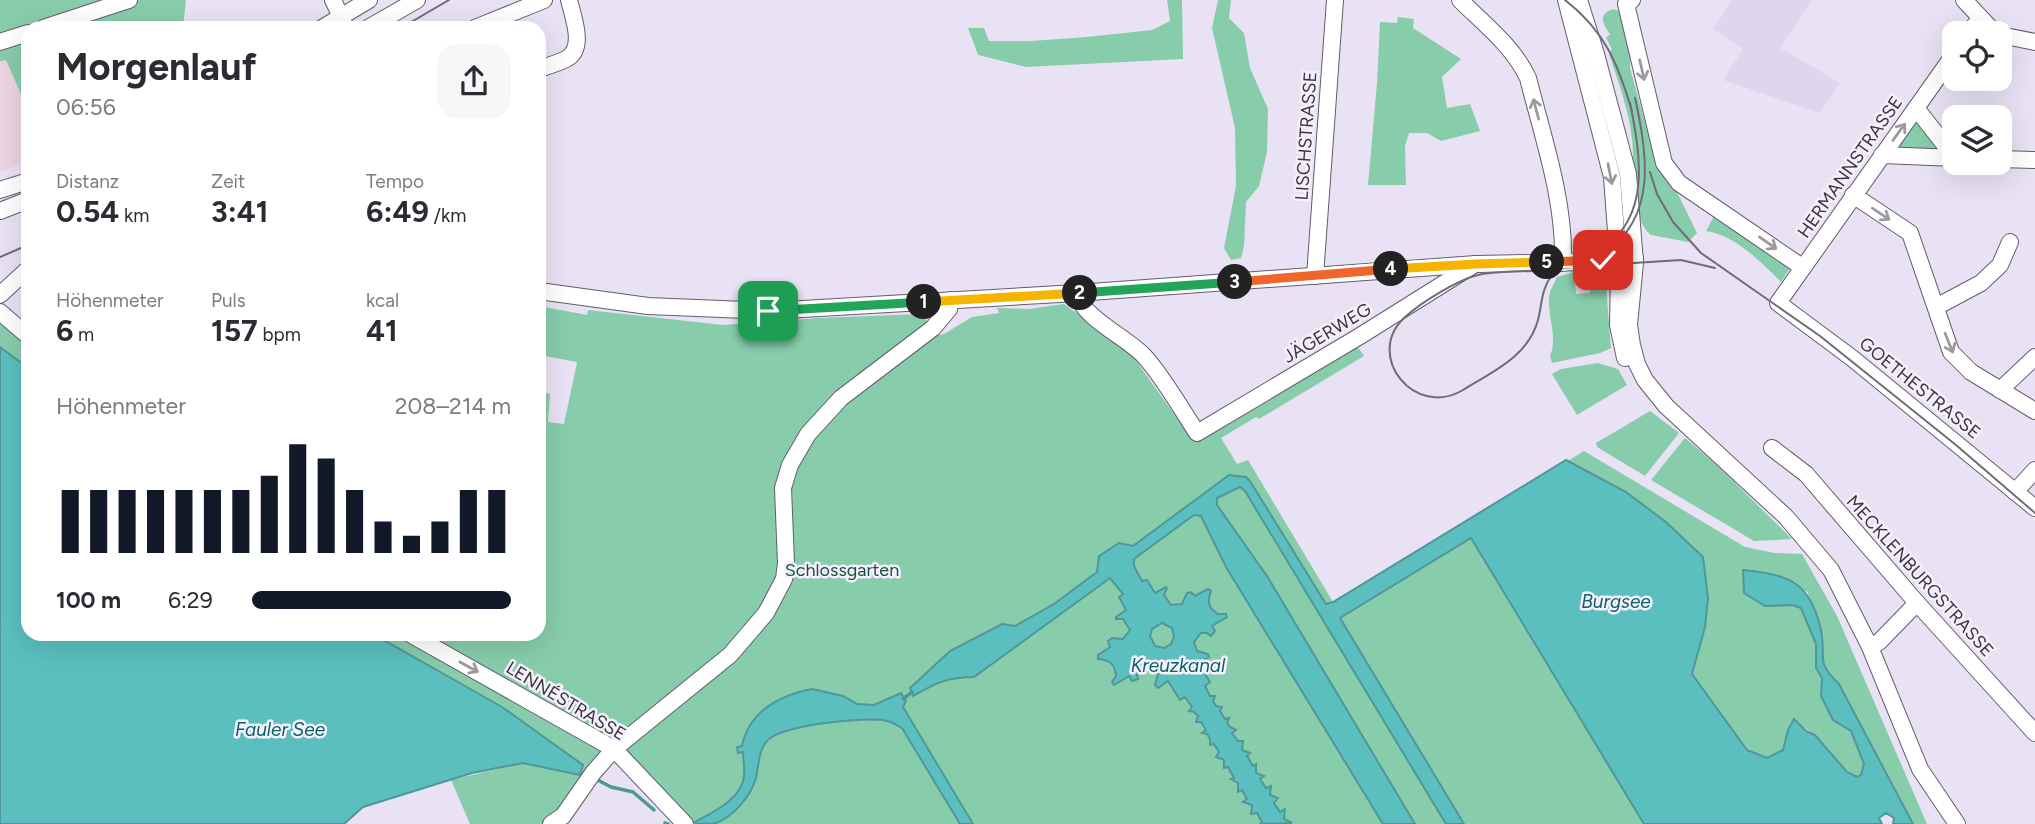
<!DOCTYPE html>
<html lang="de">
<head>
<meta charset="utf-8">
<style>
  :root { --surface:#fff; --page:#f7f7f7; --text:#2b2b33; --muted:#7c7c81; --accent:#111827 }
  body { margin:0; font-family:Figtree,sans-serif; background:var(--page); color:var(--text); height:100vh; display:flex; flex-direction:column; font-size:26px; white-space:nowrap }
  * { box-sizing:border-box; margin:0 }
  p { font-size:23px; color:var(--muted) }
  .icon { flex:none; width:38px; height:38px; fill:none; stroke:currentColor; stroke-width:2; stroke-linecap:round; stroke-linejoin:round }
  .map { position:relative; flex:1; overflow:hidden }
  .sheet { position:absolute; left:21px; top:21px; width:525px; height:620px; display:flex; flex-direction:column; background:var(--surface); border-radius:21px; box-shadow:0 7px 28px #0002 }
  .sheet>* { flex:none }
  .tools { position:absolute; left:1942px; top:21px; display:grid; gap:14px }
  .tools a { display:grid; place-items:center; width:70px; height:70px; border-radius:14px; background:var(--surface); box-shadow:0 7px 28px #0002; font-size:35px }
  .pin { position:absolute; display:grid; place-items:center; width:60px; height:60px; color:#fff; margin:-30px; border-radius:14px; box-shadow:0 4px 10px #0006 }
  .km { position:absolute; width:35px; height:35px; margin:-18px; border-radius:50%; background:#222; color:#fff; font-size:19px; line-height:35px; text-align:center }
  .round { display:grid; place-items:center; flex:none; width:74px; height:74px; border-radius:21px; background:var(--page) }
  .head { display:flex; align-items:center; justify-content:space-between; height:119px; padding:0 35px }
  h1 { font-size:38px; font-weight:700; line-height:52px }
  .figures { display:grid; grid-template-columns:repeat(3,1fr); gap:10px; height:119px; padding:7px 35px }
  .figures div { display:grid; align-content:center }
  .figures b { font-size:30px; font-weight:700 }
  .figures small { font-size:19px; font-weight:400 }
  .figures p { font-size:19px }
  .chart { height:196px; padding:14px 35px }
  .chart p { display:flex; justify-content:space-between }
  .chart svg { width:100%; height:126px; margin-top:7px; stroke:var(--accent); stroke-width:6 }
  ul { padding:0 35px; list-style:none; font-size:23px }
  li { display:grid; grid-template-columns:112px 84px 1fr; align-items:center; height:52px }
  li i { height:18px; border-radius:9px; background:var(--accent) }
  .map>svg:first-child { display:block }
  .commercial { fill:#ecd5e0 }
  .built { fill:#dfd5ed }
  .green { fill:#87cdab }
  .water { fill:#5bbfc0; stroke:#519699; stroke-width:2; fill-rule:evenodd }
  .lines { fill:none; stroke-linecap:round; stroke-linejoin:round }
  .stream { stroke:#519699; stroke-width:3.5 }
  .minor-casing { stroke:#635d6c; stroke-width:18 }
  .minor { stroke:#fff; stroke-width:16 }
  .tram { stroke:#706c77; stroke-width:2 }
  .oneway { stroke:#9c9a9e }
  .split-1-casing { stroke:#fff; stroke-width:14 }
  .split-2-casing { stroke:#fff; stroke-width:14 }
  .split-3-casing { stroke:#fff; stroke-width:14 }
  .split-4-casing { stroke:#fff; stroke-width:14 }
  .split-5-casing { stroke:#fff; stroke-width:14 }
  .split-6-casing { stroke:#fff; stroke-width:14 }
  .split-1 { stroke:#22a559; stroke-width:9 }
  .split-2 { stroke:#f5b400; stroke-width:9 }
  .split-3 { stroke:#22a559; stroke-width:9 }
  .split-4 { stroke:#f0652b; stroke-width:9 }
  .split-5 { stroke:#f5b400; stroke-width:9 }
  .split-6 { stroke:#f0652b; stroke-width:9 }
  .labels { text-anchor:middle; stroke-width:5; stroke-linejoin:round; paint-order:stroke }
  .street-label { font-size:18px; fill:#39363d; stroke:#f6f0fe }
  .park-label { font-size:18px; fill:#15523a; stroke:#f6f0fe }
  .water-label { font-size:19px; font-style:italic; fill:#096162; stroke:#f6f0fe }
</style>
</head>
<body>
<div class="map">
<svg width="2035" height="824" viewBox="0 0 2035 824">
  <rect width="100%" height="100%" fill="#e9e2f4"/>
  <path class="commercial" d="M6,59L28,110V161L0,172V61Z"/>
  <path class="built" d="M1732,0H1808L1811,2L1780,48L1840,83L1820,113L1723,80L1743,49L1713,29Z"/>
  <g class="green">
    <path d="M0,0H186L183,28H28V110L6,60L0,61Z"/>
    <path d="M1167,0H1182L1183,59L1026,67L978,55L968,28H984L989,41H1031L1087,37L1152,30L1170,21Z"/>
    <path d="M1218,0H1231L1229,18L1244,33L1250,68L1268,109L1267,152L1259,186L1246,202L1244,246L1241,258L1231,260L1224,248L1236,186L1235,128L1212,28Z"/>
    <path d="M1613,9L1620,11L1631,50L1630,68L1652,148L1673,184L1697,233L1688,242L1651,235C1630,219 1635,163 1632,139C1629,110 1618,81 1609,54L1612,49L1606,38L1610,34C1602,23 1598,14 1613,9Z"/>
    <path d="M1398,17L1414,19L1413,28L1461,59L1442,77L1447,108L1470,104L1480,131L1441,141L1427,133H1409L1405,146L1406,185H1368L1377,83L1380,22L1397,23Z"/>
    <path d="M1916,108L1955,158L1882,155Z"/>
    <path d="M1714,216L1790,268L1781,282C1761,262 1735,235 1706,231Z"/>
    <path d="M1589,271L1602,273L1606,286L1611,348L1600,353L1552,363L1550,356C1558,339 1548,317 1549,299C1549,291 1554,284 1557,277L1574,272L1576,294L1590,293Z"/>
    <path d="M1064,304L1127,348L1189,435L1353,340L1364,356L1259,419L1256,417L1221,438L1237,464L1248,460L1333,602L1317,608L1446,824H692L615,749L549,824H470L451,780L523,763L580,775L502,707L373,634H539V391L550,394L548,422L564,424L577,362L539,355V306L587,315L588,310L723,325L818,318L922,314L938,335L944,334L972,317L999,313L997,308L1029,309Z"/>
    <path d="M0,318L28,339V368L0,347Z"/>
    <path d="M1598,363L1618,369L1627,385L1577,415L1552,374L1561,369Z"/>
    <path d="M1650,411L1679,433L1645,476L1597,447L1596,443Z"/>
    <path d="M1685,438L1716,464L1792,539L1754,541L1651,480Z"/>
    <path d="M1584,451L1745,547L1775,553L1802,554L1837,616L1927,824H1913L1839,684L1823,667L1821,630L1807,591L1765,606L1792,605L1801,608L1816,644V668L1822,678L1821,696L1833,720L1851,731L1864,764L1861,776L1857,777C1839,769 1831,750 1817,737C1810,731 1802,727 1795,719L1788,730L1783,750L1767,758L1747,750L1692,674L1705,627L1708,598L1703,557L1666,522L1626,492L1568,461Z"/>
    <path d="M1471,537L1644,824H1464L1340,618Z"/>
  </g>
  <g class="water">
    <path d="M0,347L28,368V634H373L502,707L583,765L580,775L523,763L472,773L363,807L344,824H0Z"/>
    <path d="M1566,460L1626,492L1666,522L1703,557L1708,598L1705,627L1692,674L1747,750L1767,758L1783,750L1788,730L1794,719L1806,731L1815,735L1847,772L1857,777L1861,775L1864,764L1851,731L1833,720L1821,696L1822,678L1816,668V644L1801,608L1792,605L1765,606L1744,593L1743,570C1789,575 1810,581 1821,630C1827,659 1814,660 1839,684L1913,824H1893L1894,818L1886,813L1879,818L1882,824H1644L1471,538L1340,618L1464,824H1446L1245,491L1240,487L1217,498V505L1267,576L1415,824H1383L1226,567L1201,516L1194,515L1134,559V566L1142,581L1147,580L1155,593L1166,587L1167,588L1164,595L1171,605L1182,604L1187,593L1191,592L1195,596L1208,589L1211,591C1207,601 1208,608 1218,614H1226L1227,617L1212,626L1215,631L1211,636L1207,633H1201L1194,642L1197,651L1208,654L1209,657L1199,663L1210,682L1205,686L1210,696H1215L1213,701L1216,706L1222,707L1220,711L1225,719L1229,718L1227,723L1230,727L1236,730L1232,733L1238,741H1243L1242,750L1250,753L1247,756L1253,766L1256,764V773L1264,776L1260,779L1266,788L1271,786L1270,795L1278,798L1274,803L1280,812L1285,809L1284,819L1292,823L1260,824L1262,822L1257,813L1251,814L1252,805L1243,802L1247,799L1242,790L1238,792V783L1231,779L1234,778L1228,767L1224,768V760L1216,757L1219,752L1214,744L1210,745V739L1207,734L1202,733L1206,730L1201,722H1196L1198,716L1194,712L1189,711L1192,707L1185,697L1180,700L1168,681L1158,688L1155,685L1158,674L1155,670L1146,667L1137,674L1138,679L1132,681L1129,676L1114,685L1112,682L1116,676C1115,664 1110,660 1098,659V655L1110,647L1108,641L1112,638L1123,639L1130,630L1123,619H1116V617L1126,610L1119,597L1123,594L1110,578L974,677C947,677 936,683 913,696L910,688L950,651L1002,624L1015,626L1054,604L1097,572L1099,556L1119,543L1133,546L1229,475L1246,477L1250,481L1326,604L1333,602ZM1162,623L1172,628L1174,637L1171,644L1164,648L1155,646L1150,636L1152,629Z"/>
    <path d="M812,689L843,696L857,704L874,705L901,693L906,701L903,707L973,824H960L902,728C897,725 892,722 887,721C866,716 779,725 766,742C758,753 759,765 756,778C751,796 732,819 713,824C707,824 702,823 697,824L695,822C713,812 742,799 744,776C745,768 743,760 743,752L738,753L737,747L742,746C749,711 780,695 812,689Z"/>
  </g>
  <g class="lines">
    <g class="stream">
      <path d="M903,699L912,692"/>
      <path d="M594,778L611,787L633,792L654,810"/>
      <path d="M665,823L668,824"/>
    </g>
    <defs>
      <g id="minor">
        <path d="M333,0L346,28"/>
        <path d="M1460,0C1484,24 1513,46 1528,78C1543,138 1565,200 1563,263"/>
        <path d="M1566,0L1612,177L1619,273L1618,325L1625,358"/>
        <path d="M1579,0L1596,54L1628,174L1635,263L1629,325L1632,345L1637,364L1645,380L1666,406L1786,517L1831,570L1870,647L1920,769L1957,824"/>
        <path d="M1632,0L1626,4L1664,163L1679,183L1802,267"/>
        <path d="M1964,0L1995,33"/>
        <path d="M43,28L129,0"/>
        <path d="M322,28L369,0"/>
        <path d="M368,28L417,0"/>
        <path d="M475,28L544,0"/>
        <path d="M1969,33L1980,18"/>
        <path d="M2000,35L2035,42"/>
        <path d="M0,42L28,33"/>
        <path d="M1955,53L1778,303L1852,358L2035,508"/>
        <path d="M539,69C548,66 558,63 566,59C586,49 573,17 569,0"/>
        <path d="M1916,108L1955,158"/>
        <path d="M1882,155L1955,158"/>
        <path d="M2000,159L2035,160"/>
        <path d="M0,190L28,181"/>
        <path d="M1853,195L1910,233L1951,352L1971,372L2035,411"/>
        <path d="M0,211L28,200"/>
        <path d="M1315,276L1335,0"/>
        <path d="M539,291L648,306L768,311L1077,293L1476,264L1588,262L1635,258"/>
        <path d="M1077,293C1081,317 1128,338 1144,356C1162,375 1182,410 1197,433L1360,336L1475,264"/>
        <path d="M0,295L28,269"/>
        <path d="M1936,307L1981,283L2000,265L2010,242"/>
        <path d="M0,312L28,336"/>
        <path d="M2000,390L2035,357"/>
        <path d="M1772,448L1806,474L1917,603L2035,733"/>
        <path d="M2015,492L2035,470"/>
        <path d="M410,634L614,749L685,824"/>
        <path d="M1870,647L1879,642L1917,603"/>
        <path d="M551,824L563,816L593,773L614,749L730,655L766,613L784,579L786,563L783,488L790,465L808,434L841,398L933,328L949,309L951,300"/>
      </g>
    </defs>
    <use href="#minor" class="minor-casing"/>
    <use href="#minor" class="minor"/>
    <g class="tram">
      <path d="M1565,0C1605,31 1618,64 1632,111"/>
      <path d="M401,28L449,0"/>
      <path d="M1630,103C1640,152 1652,217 1602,248C1585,258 1564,259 1552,275C1541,289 1542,305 1538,320C1528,357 1492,372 1463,390C1415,419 1364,356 1404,318C1420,303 1460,278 1482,274C1513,269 1546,273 1577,266C1587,264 1596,258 1605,252C1658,217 1647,151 1635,98"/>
      <path d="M1650,172L1657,194L1673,222L1701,253L1820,336L1956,445L2035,513"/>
      <path d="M0,257L28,245"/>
      <path d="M1586,266L1681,260L1715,268"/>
    </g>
  </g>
  <defs><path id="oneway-shaft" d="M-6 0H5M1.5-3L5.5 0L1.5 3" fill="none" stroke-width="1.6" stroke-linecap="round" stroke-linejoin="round" transform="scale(1.75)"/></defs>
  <g class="oneway">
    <use href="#oneway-shaft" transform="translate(1642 70) rotate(77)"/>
    <use href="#oneway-shaft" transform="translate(1536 109) rotate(-105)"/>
    <use href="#oneway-shaft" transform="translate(1899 132) rotate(-54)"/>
    <use href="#oneway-shaft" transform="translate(1610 174) rotate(79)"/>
    <use href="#oneway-shaft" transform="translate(1881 214) rotate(34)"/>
    <use href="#oneway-shaft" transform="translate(1768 243) rotate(35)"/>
    <use href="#oneway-shaft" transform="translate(1949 343) rotate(68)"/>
    <use href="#oneway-shaft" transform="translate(469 667) rotate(29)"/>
  </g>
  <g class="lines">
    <defs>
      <path id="split-1" d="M768,311L924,302"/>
      <path id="split-2" d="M924,302L1080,293"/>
      <path id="split-3" d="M1080,293L1235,282"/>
      <path id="split-4" d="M1235,282L1391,269"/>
      <path id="split-5" d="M1391,269L1476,264L1547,262"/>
      <path id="split-6" d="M1547,262L1603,260"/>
    </defs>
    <use href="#split-1" class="split-1-casing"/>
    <use href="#split-2" class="split-2-casing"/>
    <use href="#split-3" class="split-3-casing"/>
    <use href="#split-4" class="split-4-casing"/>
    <use href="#split-5" class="split-5-casing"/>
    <use href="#split-6" class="split-6-casing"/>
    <use href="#split-1" class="split-1"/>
    <use href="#split-2" class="split-2"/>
    <use href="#split-3" class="split-3"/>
    <use href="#split-4" class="split-4"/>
    <use href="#split-5" class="split-5"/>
    <use href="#split-6" class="split-6"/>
  </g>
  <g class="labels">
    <g class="street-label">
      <text transform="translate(1306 136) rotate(-86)" y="6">LISCHSTRASSE</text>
      <text transform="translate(1850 167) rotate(-55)" y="6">HERMANNSTRASSE</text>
      <text transform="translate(1327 333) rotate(-31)" y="6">JÄGERWEG</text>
      <text transform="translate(1920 388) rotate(39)" y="6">GOETHESTRASSE</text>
      <text transform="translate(1920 576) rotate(48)" y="6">MECKLENBURGSTRASSE</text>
      <text transform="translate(566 701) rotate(31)" y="6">LENNÉSTRASSE</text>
    </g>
    <g class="park-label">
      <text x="842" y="576">Schlossgarten</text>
    </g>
    <g class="water-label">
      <text x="1616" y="608">Burgsee</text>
      <text x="1178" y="672">Kreuzkanal</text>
      <text x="280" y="736">Fauler See</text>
    </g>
  </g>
</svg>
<div class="tools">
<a><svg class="icon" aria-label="locate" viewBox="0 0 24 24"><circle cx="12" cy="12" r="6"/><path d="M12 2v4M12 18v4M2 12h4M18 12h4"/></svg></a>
<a><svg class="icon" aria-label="layers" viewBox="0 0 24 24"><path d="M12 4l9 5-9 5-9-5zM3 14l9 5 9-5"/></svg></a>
</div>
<div class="pin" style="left:768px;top:311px;background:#1e9e55"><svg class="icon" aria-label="arrive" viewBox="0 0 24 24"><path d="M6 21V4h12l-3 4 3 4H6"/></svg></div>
<div class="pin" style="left:1603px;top:260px;background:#d93025"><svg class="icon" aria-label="check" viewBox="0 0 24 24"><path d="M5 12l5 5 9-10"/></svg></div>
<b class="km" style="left:924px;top:302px">1</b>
<b class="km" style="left:1080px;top:293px">2</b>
<b class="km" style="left:1235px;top:282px">3</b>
<b class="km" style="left:1391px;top:269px">4</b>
<b class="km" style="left:1547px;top:262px">5</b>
<section class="sheet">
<div class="head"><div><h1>Morgenlauf</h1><p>06:56</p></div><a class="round"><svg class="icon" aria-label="share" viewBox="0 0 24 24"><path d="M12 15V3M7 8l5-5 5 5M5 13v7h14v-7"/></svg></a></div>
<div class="figures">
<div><p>Distanz</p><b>0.54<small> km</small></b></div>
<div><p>Zeit</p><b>3:41</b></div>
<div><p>Tempo</p><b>6:49<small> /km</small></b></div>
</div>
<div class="figures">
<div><p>Höhenmeter</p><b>6<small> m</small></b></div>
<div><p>Puls</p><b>157<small> bpm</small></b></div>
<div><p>kcal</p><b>41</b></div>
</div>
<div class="chart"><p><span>Höhenmeter</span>208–214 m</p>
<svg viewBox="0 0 160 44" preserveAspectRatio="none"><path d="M5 44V22M15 44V22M25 44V22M35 44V22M45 44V22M55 44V22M65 44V22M75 44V17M85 44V6M95 44V11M105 44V22M115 44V33M125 44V38M135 44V33M145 44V22M155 44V22"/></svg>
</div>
<ul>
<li><b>100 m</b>6:29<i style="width:100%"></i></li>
</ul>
</section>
</div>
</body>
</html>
